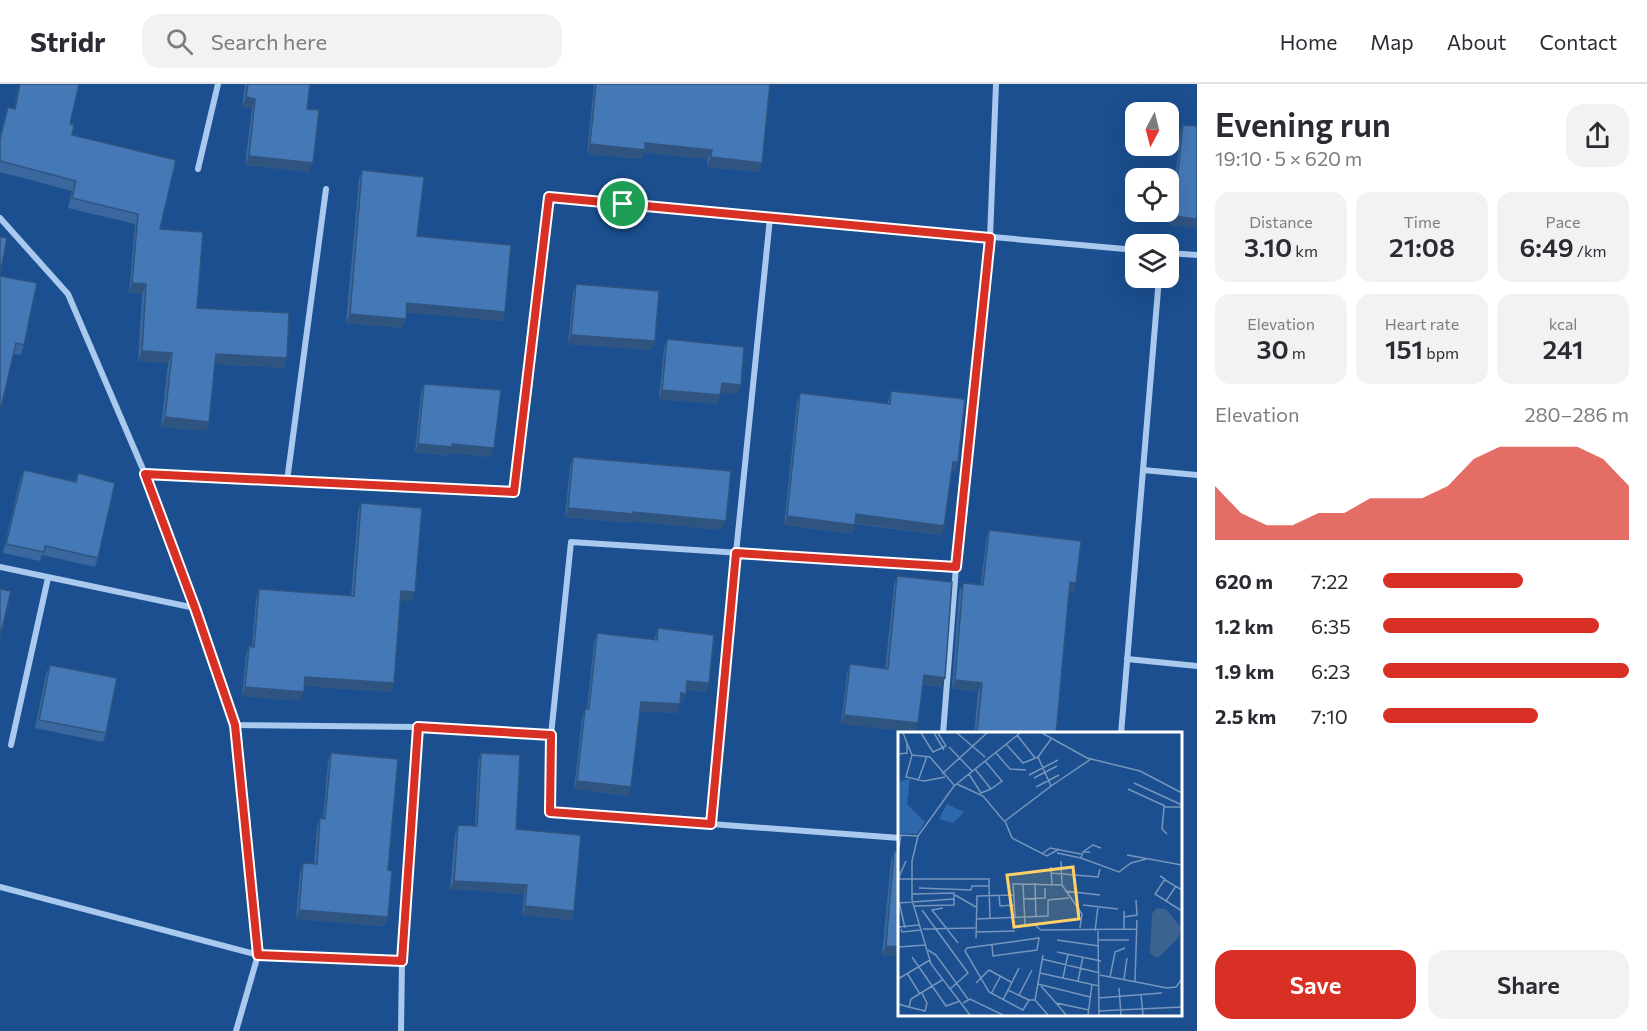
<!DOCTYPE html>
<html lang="en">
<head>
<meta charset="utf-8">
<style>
  :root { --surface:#fff; --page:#f2f2f3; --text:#2b2b33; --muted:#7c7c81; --line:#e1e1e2; --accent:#d93025 }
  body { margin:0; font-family:Commissioner,sans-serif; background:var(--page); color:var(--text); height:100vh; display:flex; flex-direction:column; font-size:22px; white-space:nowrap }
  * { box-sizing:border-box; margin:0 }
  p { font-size:20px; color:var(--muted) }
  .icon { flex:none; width:33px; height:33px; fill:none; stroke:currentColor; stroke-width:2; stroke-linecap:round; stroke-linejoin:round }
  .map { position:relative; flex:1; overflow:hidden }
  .drawer { display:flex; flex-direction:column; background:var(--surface); width:450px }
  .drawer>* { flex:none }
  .needle { width:39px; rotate:187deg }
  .controls { position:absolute; left:1125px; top:18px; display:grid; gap:12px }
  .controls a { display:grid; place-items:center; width:54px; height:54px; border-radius:12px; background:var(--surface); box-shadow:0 6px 24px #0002; font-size:30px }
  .pin { position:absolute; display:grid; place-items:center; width:51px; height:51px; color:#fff; margin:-26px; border:3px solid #fff; border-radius:50%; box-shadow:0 2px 6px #0007 }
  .round { display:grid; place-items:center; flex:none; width:63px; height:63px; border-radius:18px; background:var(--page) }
  .overview { display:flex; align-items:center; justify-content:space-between; height:102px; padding:0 18px }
  h1 { font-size:33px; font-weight:600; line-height:45px }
  .figures { display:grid; grid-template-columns:repeat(3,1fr); gap:9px; height:102px; padding:6px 18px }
  .figures div { display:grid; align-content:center; border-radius:15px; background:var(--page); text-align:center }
  .figures b { font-size:26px; font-weight:600 }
  .figures small { font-size:16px; font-weight:400 }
  .figures p { font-size:16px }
  .chart { height:168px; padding:12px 18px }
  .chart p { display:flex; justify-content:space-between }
  .chart svg { width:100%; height:108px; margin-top:6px; fill:var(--accent); opacity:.7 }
  .button { display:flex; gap:12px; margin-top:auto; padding:12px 18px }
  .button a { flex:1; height:69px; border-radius:18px; background:var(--accent); color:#fff; font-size:24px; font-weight:600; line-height:69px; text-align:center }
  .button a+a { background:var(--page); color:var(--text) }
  ul { padding:0 18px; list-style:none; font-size:20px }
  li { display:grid; grid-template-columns:96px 72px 1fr; align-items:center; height:45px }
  li i { height:15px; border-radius:8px; background:var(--accent) }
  header { display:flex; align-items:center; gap:36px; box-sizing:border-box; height:84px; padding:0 30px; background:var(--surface); border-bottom:2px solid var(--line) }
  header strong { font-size:28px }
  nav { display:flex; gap:33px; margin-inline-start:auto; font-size:21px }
  .search { width:420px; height:54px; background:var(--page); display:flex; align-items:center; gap:15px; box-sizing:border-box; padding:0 21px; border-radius:18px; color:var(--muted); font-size:22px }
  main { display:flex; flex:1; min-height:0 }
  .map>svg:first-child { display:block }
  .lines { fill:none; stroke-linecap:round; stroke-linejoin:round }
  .street { stroke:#a9c9ee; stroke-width:6 }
  .wall { fill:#3a679d }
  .shaded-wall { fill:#305480 }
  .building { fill:#4478b7; stroke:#305480; stroke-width:1.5 }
  .route-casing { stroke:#fff; stroke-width:12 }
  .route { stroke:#d93025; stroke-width:8 }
  .inset-road { fill:none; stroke:#7695bc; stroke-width:1.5 }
  .view { fill:#ffd166; fill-opacity:0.15; stroke:#ffd166; stroke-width:3 }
  .inset-edge { fill:none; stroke:#fff; stroke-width:3 }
</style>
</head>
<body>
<header>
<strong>Stridr</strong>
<div class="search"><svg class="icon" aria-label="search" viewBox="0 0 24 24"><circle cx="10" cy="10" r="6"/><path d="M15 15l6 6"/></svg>Search here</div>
<nav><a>Home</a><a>Map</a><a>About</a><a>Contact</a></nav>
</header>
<main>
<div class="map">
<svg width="1197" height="947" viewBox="0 0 1197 947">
  <rect width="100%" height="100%" fill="#1b4f8f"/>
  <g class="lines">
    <g class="street">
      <path d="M198,85L218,0"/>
      <path d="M0,134L68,210L145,390L195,524L235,641L418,643L551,651L550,728L900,754"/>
      <path d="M1168,169L1197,171"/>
      <path d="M1143,386L1197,391"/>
      <path d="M145,390L514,408L549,113L1136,166"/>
      <path d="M287,397L326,105"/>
      <path d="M0,483L195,524"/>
      <path d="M1127,575L1197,582"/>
      <path d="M235,641L258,871L236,947"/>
      <path d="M943,650L956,483L990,154L996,0"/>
      <path d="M1121,650L1159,194"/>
      <path d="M551,651L571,458L956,483"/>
      <path d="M11,661L48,494"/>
      <path d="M711,740L736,469L770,134"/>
      <path d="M0,803L258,871L402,877"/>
      <path d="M401,947L402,877L418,643"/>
    </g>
  </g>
  <g class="wall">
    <path d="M19,0H79L70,40L72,51L160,145L197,224L287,274L283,284L215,280L209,338L206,347L161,343L168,279L138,277L142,210L129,209L135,140L68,124L72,107L0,88V51L8,23L14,25Z"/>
    <path d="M245,0H310L307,25L309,88L245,81L252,24L242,23Z"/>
    <path d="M594,0H770L762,79L759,88L707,83L708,75L644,69L641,75L587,70Z"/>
    <path d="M1183,41L1197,42V144L1170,141L1180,50Z"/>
    <path d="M362,86L417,152L505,228L502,237L406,228V235L402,244L346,239L359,95Z"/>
    <path d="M0,192L24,261L21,271L14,270Z"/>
    <path d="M576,200L655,257L651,266L568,260L573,209Z"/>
    <path d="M667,255L737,310L721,308L717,320L659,315L664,264Z"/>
    <path d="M424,300L491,373L450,369L449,372L415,368L421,309Z"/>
    <path d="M891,307L958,378L955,387H952L944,442L941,451L855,440L852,450L784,441L797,318L800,309L887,320Z"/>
    <path d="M573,373L722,446L631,437L630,439L565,433L570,382Z"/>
    <path d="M24,386L75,397L78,389L98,474L95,483L42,471L40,477L3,469L20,395Z"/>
    <path d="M361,419L412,517L400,516L394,599L391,608L304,602L300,617L242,612L246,571L249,562L252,563L256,514L259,505L351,512L358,428Z"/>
    <path d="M989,446L1076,499L1073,508L1069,507L1056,650H974L978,608L952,604L959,508L963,499L981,500L986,455Z"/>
    <path d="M897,492L941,603L923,601L915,648L841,640L847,589L850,580L885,585L894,501Z"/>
    <path d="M658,544L706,608L686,606L682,619L680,618L677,629L640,627L628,712L574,705L582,634L585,625H587L594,558L597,549L654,556Z"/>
    <path d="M50,581L106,649L103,658L35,644L46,590Z"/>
    <path d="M331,669L388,786V833L384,842L296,835L300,788L303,779L314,780L317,743L320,734H323L328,678Z"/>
    <path d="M481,669L516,745L574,827L571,836L522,831L524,810L450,805L455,750L458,741L475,742L478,678Z"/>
    <path d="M894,767L900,872L882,871L891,776Z"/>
  </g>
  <g class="shaded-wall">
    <path d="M246,13L255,15L252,24L242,23Z"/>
    <path d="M645,59L712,66L708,75L644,69L641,75L587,70L590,60Z"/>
    <path d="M249,72L313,79L309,88L245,81Z"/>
    <path d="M711,73L762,79L759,88L707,83Z"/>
    <path d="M1173,132L1197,135V144L1170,141Z"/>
    <path d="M132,199L146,200L142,210L129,209Z"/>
    <path d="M407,219L505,228L502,237L404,228Z"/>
    <path d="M350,230L406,235L402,244L346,239Z"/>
    <path d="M571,251L655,257L651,266L568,260Z"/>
    <path d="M142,267L172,269L168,279L138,277Z"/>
    <path d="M216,270L287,274L283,284L213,280Z"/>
    <path d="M722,299L741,301L737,310L718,308Z"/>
    <path d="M662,306L720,311L717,320L659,315Z"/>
    <path d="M165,333L209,338L206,347L161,343Z"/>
    <path d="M418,360H452L494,364L491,373L450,369L449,372L415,368Z"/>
    <path d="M953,378H958L955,387H950Z"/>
    <path d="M568,424L633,428L726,437L722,446L631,437L630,439L565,433Z"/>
    <path d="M856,430L944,442L941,451L853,439Z"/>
    <path d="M787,432L855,441L852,450L784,441Z"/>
    <path d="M1070,498L1076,499L1073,508L1067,507Z"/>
    <path d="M401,507L415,508L412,517L398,516Z"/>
    <path d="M924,591L945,594L941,603L921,600Z"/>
    <path d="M305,593L394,599L391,608L302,602Z"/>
    <path d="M955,596L982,599L978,608L952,604Z"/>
    <path d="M687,597L709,599L706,608L684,606Z"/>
    <path d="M245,603L304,608L300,617L242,612Z"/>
    <path d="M681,609L686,610L682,619L678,618Z"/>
    <path d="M641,618L680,620L677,629L638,627Z"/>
    <path d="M844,631L918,639L915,648L841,640Z"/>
    <path d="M577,697L631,703L628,712L574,705Z"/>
    <path d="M454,797L527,801L524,810L450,805Z"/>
    <path d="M525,822L574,827L571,836L522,831Z"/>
    <path d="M299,826L388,833L384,842L296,835Z"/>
    <path d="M886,862L900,863V872L882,871Z"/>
  </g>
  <g class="building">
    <path d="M20,0H79L70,40L74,41L72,51L176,76L160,145L203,148L197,224L289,229L287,274L216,270L209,338L165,333L172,269L142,267L146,200L132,199L138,130L72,114L76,97L0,77V55L8,23L15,25Z"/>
    <path d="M248,0H310L307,25L319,26L313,79L249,72L255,15L246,13Z"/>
    <path d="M596,0H770L762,79L711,73L712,66L645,59V66L590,60Z"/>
    <path d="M1183,41L1197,42V135L1173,132Z"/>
    <path d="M362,86L424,93L417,152L511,161L505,228L407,219L406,235L350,230Z"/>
    <path d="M0,153L7,154L0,190Z"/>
    <path d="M0,192L37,199L24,261L16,259L0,328Z"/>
    <path d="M576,200L659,207L655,257L571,251Z"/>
    <path d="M667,255L744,263L741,301L722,299L720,311L662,306Z"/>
    <path d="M424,300L501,306L494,364L452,360V363L418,360Z"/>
    <path d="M891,307L965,315L958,378H953L944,442L856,430L855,441L787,432L800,309L890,320Z"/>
    <path d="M573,373L731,387L726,437L633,428V430L568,424Z"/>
    <path d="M24,386L76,398L78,389L115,399L98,474L45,462L44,468L6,460Z"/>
    <path d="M361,419L422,424L415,508L401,507L394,599L305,593L304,608L245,603L249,562L254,563L259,505L354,512Z"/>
    <path d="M989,446L1081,457L1076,499L1070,498L1056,650H977L982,599L955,596L963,499L983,501Z"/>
    <path d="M897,492L952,498L945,594L924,591L918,639L844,631L850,580L888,585Z"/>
    <path d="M0,505L11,507L0,553Z"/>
    <path d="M658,544L714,551L709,599L687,597L686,610L681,609L680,620L641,618L631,703L577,697L585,625H589L597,549L657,556Z"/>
    <path d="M50,581L117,594L106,649L39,636Z"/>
    <path d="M331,669L398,675L388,786L392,787L388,833L299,826L303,779L317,780L320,734L325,735Z"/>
    <path d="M481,669L520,671L516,745L581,751L574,827L525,822L527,801L454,797L458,741L477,742Z"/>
    <path d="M894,767H900V863L886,862Z"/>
  </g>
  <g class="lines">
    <defs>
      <path id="route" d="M549,113L990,154L956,483L736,469L711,740L550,728L551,651L418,643L402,877L258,871L235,641L195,524L145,390L514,408Z"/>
    </defs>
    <use href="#route" class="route-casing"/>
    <use href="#route" class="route"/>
  </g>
  <g transform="translate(898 648)">
    <rect width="284" height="284" fill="#1b4f8f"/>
    <path d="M12,47L9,72L27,90L19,102L0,101V50ZM49,72L66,80L55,91L41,87Z" fill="#2e69ad"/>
    <path d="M259,176L268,177L283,196L280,206L260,226L252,222L254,182Z" fill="#3c6290"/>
    <path class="inset-road" d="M5,1L14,23L32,25L56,53M23,1L35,20L48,14L40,1M36,1L46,18M59,1L87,25M144,1L189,26L242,39L284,61M119,3L137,26M108,12L125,31L140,25L153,54L107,89L114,106L149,124L161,117M51,15L74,39M98,21L112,37L128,38M0,22L9,21V11M14,23L8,45L26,49L47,45M140,25L153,7M77,37L93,57L104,49L87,29M44,42L89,1M71,42L83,61L93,57M131,43L160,28M136,46L159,34M20,49L29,24M236,51L284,73M59,52L85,64L106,89M153,54L193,27M138,55L161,43M230,57L267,74M269,102L264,97L266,75H284M0,103L20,104M186,119L195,113L203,116M192,120H185L183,126L221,140L233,131L248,127M145,121L152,116L183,122M159,121L183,126M0,122L3,103M229,123L284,133M163,129L164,153M153,135L154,154M153,141L200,145L202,137M262,144L267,147L257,162L284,179M0,147H91V154M0,147L8,129M267,148L284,158M137,151L138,185M125,152L127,194M21,156L73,158L74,154H91L92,186M167,159L202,163M14,162L56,161V173L15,174M57,163L78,175M101,163L102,174L116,173M126,167L147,166V156M268,169L278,154M1,170L7,196M0,171L56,167M185,173L220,177M45,176L34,178L60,211M24,178L70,241L52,257M226,179V198M117,185L115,152L164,153L184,182L182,196M226,185L239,183L238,168M78,187L150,184V168L171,166M138,194L143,198L239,197M0,195L21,193M3,197L4,200L23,198M25,197L77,196M197,199L200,174M200,199L201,283M78,200L117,199M78,206L79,164L116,163M159,208L201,214M201,208H231M94,213L95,224L139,218L141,206L69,216L67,219L91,260L125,278L131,268H137M0,215L27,213M30,218L38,223L70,267M159,220L203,229M145,223L137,268L150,283M14,225L48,274L62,269M144,227L202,241M9,241L22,262M142,241L201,254M202,243L269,256L278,255L284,247M212,245L217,220L227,216M165,246L170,222M0,247L32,228M226,247L229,226M180,249L185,225M237,249L239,188M78,251L91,238L113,250M140,252L192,265M143,254L158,271M221,256L223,283M110,258L121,236M93,262L102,245M121,263L134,238M243,263L245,283M200,266L264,261M105,268L110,258L131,268M65,271L72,267L105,283M0,272L11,275L13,267L44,248M11,275L27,279L29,271L24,261M200,279L284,275M72,283L33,232L14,168V129L20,104L56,54L122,1M168,283L158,271L191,278M190,283L194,252"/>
    <path class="view" d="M175,135L181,187L116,195L109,143Z"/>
    <rect width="284" height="284" class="inset-edge"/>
  </g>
</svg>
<div class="controls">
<a><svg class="needle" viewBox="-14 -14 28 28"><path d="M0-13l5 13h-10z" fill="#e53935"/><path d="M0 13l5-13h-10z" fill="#7c7c81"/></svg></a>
<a><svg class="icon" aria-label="locate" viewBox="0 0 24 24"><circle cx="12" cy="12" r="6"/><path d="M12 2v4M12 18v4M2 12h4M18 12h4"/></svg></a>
<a><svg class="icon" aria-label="layers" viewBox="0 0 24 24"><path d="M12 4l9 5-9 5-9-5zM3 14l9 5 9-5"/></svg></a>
</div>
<div class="pin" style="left:623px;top:120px;background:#1e9e55"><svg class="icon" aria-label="arrive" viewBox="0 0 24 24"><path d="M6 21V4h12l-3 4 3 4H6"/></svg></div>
</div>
<section class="drawer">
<div class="overview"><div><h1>Evening run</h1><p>19:10 · 5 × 620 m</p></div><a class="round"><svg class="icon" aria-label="share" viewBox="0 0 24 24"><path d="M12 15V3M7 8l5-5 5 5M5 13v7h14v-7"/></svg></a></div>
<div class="figures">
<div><p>Distance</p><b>3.10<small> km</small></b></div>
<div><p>Time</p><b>21:08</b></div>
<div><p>Pace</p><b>6:49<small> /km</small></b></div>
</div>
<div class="figures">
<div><p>Elevation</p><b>30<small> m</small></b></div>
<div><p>Heart rate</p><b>151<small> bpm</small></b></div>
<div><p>kcal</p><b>241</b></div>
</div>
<div class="chart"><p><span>Elevation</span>280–286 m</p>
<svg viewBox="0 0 160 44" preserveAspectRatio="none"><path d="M0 44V22L10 33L20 38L30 38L40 33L50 33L60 27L70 27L80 27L90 22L100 11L110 6L120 6L130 6L140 6L150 11L160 22V44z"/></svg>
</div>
<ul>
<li><b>620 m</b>7:22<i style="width:57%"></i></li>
<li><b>1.2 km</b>6:35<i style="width:88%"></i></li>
<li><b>1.9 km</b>6:23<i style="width:100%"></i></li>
<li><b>2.5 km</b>7:10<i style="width:63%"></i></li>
</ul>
<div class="button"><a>Save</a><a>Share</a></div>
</section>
</main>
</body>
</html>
